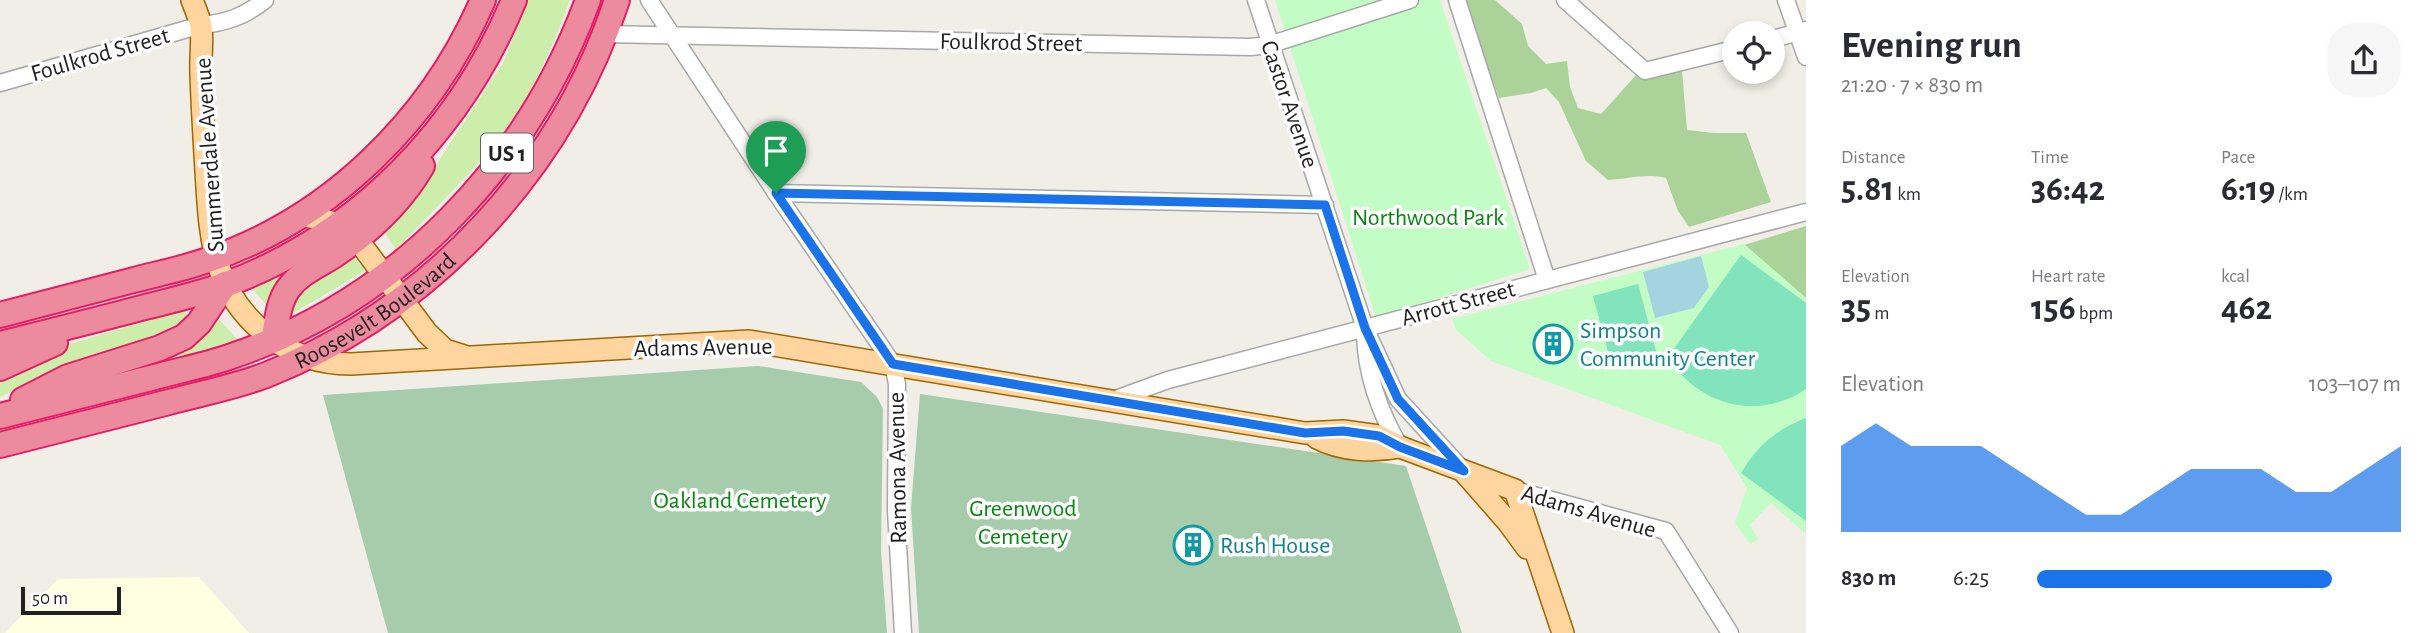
<!DOCTYPE html>
<html lang="en">
<head>
<meta charset="utf-8">
<style>
  :root { --surface:#fff; --page:#f7f7f7; --text:#2b2b33; --muted:#7c7c81; --accent:#1a73e8 }
  body { margin:0; font-family:"Alegreya Sans",sans-serif; background:var(--page); color:var(--text); height:100vh; display:flex; flex-direction:column; font-size:26px; white-space:nowrap }
  * { box-sizing:border-box; margin:0 }
  p { font-size:23px; color:var(--muted) }
  .icon { flex:none; width:38px; height:38px; fill:none; stroke:currentColor; stroke-width:2; stroke-linecap:round; stroke-linejoin:round }
  .map { position:relative; flex:1; overflow:hidden }
  .sheet { display:flex; flex-direction:column; background:var(--surface); width:630px }
  .sheet>* { flex:none }
  .buttons { position:absolute; left:1722px; top:21px; display:grid; gap:14px }
  .buttons a { display:grid; place-items:center; width:63px; height:63px; border-radius:50%; background:var(--surface); box-shadow:0 4px 10px #0003; font-size:35px }
  .scale { position:absolute; left:21px; bottom:18px; width:100px; box-sizing:border-box; padding-left:7px; border:4px solid #212121; border-top:0; font-size:19px; line-height:24px; white-space:nowrap; color:#212121; -webkit-text-stroke:5px #fff; paint-order:stroke }
  .pin { position:absolute; display:grid; place-items:center; width:60px; height:60px; color:#fff; margin:-72px -30px; border-radius:50% 50% 50% 0; rotate:-45deg; box-shadow:0 0 7px #0007 }
  .pin .icon { rotate:45deg }
  .round { display:grid; place-items:center; flex:none; width:74px; height:74px; border-radius:28px; background:var(--page) }
  .headline { display:flex; align-items:center; justify-content:space-between; height:119px; padding:0 35px }
  h1 { font-size:38px; font-weight:700; line-height:52px }
  .metrics { display:grid; grid-template-columns:repeat(3,1fr); gap:10px; height:119px; padding:7px 35px }
  .metrics div { display:grid; align-content:center }
  .metrics b { font-size:35px; font-weight:700 }
  .metrics small { font-size:19px; font-weight:400 }
  .metrics p { font-size:19px }
  .chart { height:196px; padding:14px 35px }
  .chart p { display:flex; justify-content:space-between }
  .chart svg { width:100%; height:126px; margin-top:7px; fill:var(--accent); opacity:.7 }
  ul { padding:0 35px; list-style:none; font-size:23px }
  li { display:grid; grid-template-columns:112px 84px 1fr; align-items:center; height:52px }
  li i { height:18px; border-radius:9px; background:var(--accent) }
  main { display:flex; flex:1; min-height:0 }
  .map>svg:first-child { display:block }
  .education { fill:#ffffe2 }
  .grass { fill:#cea }
  .forest { fill:#abd399 }
  .cemetery { fill:#a6ccab }
  .park { fill:#c2fdc6 }
  .pitch { fill:#81e4bd }
  .water { fill:#a5d4e1 }
  .lines { fill:none; stroke-linecap:round; stroke-linejoin:round }
  .minor-casing { stroke:#a8a8a8; stroke-width:19 }
  .major-casing { stroke:#9d6700; stroke-width:24 }
  .highway-casing { stroke:#e61d65; stroke-width:28 }
  .minor { stroke:#fff; stroke-width:16 }
  .major { stroke:#ffd49e; stroke-width:21 }
  .highway { stroke:#ec8b9e; stroke-width:24 }
  .route-casing { stroke:#fff; stroke-width:14 }
  .route { stroke:#1a73e8; stroke-width:9 }
  .labels { text-anchor:middle; stroke-width:7; stroke-linejoin:round; paint-order:stroke }
  .shield { fill:#fff; stroke:#646464; stroke-width:2 }
  .shield-label { font-size:23px; font-weight:bold; fill:#212121 }
  .street-label { font-size:24px; fill:#212121; stroke:#fff }
  .park-label { font-size:24px; fill:#05880e; stroke:#fff }
  .culture-label { font-size:24px; fill:#0d838f; stroke:#fff; text-anchor:start }
</style>
</head>
<body>
<main>
<div class="map">
<svg width="1806" height="633" viewBox="0 0 1806 633">
  <rect width="100%" height="100%" fill="#f1eee7"/>
  <path class="education" d="M199,577L249,633H5L58,579Z"/>
  <g class="grass">
    <path d="M528,0H570C557,36 542,70 523,103C490,158 439,203 396,250L383,230L425,182L504,61Z"/>
    <path d="M332,240L269,308L250,286Z"/>
    <path d="M349,251L365,271L285,318L288,297Z"/>
    <path d="M185,310L187,316L165,335L91,355L0,397V376L62,346Z"/>
    <path d="M216,316L238,340L228,345L99,379Z"/>
  </g>
  <g class="forest">
    <path d="M1463,0H1495L1522,24L1528,46L1546,64L1567,61L1570,87L1578,108L1601,114L1637,74L1682,70L1687,130L1714,133H1746L1771,202L1689,227L1678,211L1666,178C1646,173 1628,179 1608,180L1586,161L1559,102L1546,88L1531,93L1499,98Z"/>
    <path d="M1806,226V298L1744,245Z"/>
  </g>
  <g class="cemetery">
    <path d="M758,366L861,382L877,397L883,409L881,551L887,633H388L323,395Z"/>
    <path d="M920,394L1406,466L1462,633H919L911,508Z"/>
  </g>
  <g class="park">
    <path d="M1275,0H1440L1530,269L1376,318Z"/>
    <path d="M1744,244L1806,298V534L1771,503L1750,525L1758,539L1750,544L1735,523L1747,488L1720,445L1491,361L1456,330L1452,319Z"/>
  </g>
  <g class="pitch">
    <path d="M1741,255L1806,303V389C1757,422 1698,405 1668,357Z"/>
    <path d="M1638,284L1656,351L1611,363L1593,296Z"/>
    <path d="M1806,418V521L1741,473C1757,446 1777,429 1806,418Z"/>
  </g>
  <path class="water" d="M1701,256L1709,287L1694,308L1655,318L1643,272Z"/>
  <g class="lines">
    <defs>
      <g id="minor">
        <path d="M649,0L776,193L893,364L897,384L896,510L903,633"/>
        <path d="M1256,0L1365,328L1398,399L1462,469"/>
        <path d="M1457,0L1547,280"/>
        <path d="M1565,0L1645,71L1734,49"/>
        <path d="M1786,0L1806,57"/>
        <path d="M605,34L1251,47L1269,45L1410,0"/>
        <path d="M1773,39L1806,30"/>
        <path d="M0,83L201,25C226,23 245,16 265,0"/>
        <path d="M776,193L1325,205"/>
        <path d="M1365,334C1366,373 1380,413 1400,447"/>
        <path d="M1113,400L1168,380L1806,212"/>
        <path d="M1515,490L1666,531L1730,633"/>
      </g>
      <g id="major">
        <path d="M192,0C195,8 199,17 201,26C203,41 200,58 201,74C202,106 204,138 206,171C210,236 211,291 267,335C292,355 319,364 351,364L749,341L1305,433L1343,431L1379,436L1400,447L1515,490L1563,633"/>
        <path d="M299,216C322,217 340,223 357,239L427,333L445,350L464,356"/>
        <path d="M1317,438C1342,451 1373,452 1400,447"/>
        <path d="M1465,473L1508,522L1527,548"/>
      </g>
      <g id="highway">
        <path d="M0,315C45,303 89,292 134,280C157,274 182,269 205,261C330,220 431,120 483,0"/>
        <path d="M273,340C277,323 278,303 288,289C300,272 320,265 336,254C370,231 401,202 422,166"/>
        <path d="M0,344C48,332 96,320 145,307C172,300 200,294 227,284C359,235 461,129 514,0"/>
        <path d="M0,368L55,343"/>
        <path d="M23,400L68,377L160,348L184,337L199,323L225,284"/>
        <path d="M0,416C52,403 103,390 155,377C180,370 207,365 232,356C399,300 528,164 588,0"/>
        <path id="s1" d="M0,445C56,431 113,416 169,402C202,393 235,387 266,375C432,309 562,168 617,0"/>
      </g>
    </defs>
    <use href="#minor" class="minor-casing"/>
    <use href="#major" class="major-casing"/>
    <use href="#highway" class="highway-casing"/>
    <use href="#minor" class="minor"/>
    <use href="#major" class="major"/>
    <use href="#highway" class="highway"/>
  </g>
  <g class="lines">
    <defs>
      <path id="route" d="M776,193L1325,205L1365,328L1398,399L1464,471L1400,447L1379,436L1343,431L1305,433L893,364Z"/>
    </defs>
    <use href="#route" class="route-casing"/>
    <use href="#route" class="route"/>
  </g>
  <defs>
    <symbol id="building-ring" viewBox="-11 -11 22 22"><circle r="9.5" fill="#fff" stroke="#0f9aa8" stroke-width="1.5"/><path d="M-4-6H4V6H1V3H-1V6H-4ZM-2.5-4.3h1.7v1.8h-1.7ZM.8-4.3h1.7v1.8H.8ZM-2.5-1h1.7V.8h-1.7ZM.8-1h1.7V.8H.8Z" fill="#0f9aa8"/></symbol>
  </defs>
  <g fill-rule="evenodd">
    <use href="#building-ring" x="1531" y="322" width="44" height="44"/>
    <use href="#building-ring" x="1171" y="523" width="44" height="44"/>
  </g>
  <g class="labels">
    <rect class="shield" x="481" y="133.5" width="52" height="39" rx="5"/>
    <g class="shield-label">
      <text x="507" y="161">US 1</text>
    </g>
    <g class="street-label">
      <text transform="translate(1011 42) rotate(1)" y="8">Foulkrod Street</text>
      <text transform="translate(100 54) rotate(-16)" y="8">Foulkrod Street</text>
      <text transform="translate(1290 104) rotate(71)" y="8">Castor Avenue</text>
      <text transform="translate(209 155) rotate(-94)" y="8">Summerdale Avenue</text>
      <text transform="translate(1458 303) rotate(-15)" y="8">Arrott Street</text>
      <text dy="8" stroke="none"><textPath href="#s1" startOffset="402">Roosevelt Boulevard</textPath></text>
      <text transform="translate(703 347) rotate(-1)" y="8">Adams Avenue</text>
      <text transform="translate(897 468) rotate(-91)" y="8">Ramona Avenue</text>
      <text transform="translate(1589 511) rotate(16)" y="8">Adams Avenue</text>
    </g>
    <g class="park-label">
      <text x="1428" y="225">Northwood Park</text>
      <text x="740" y="508">Oakland Cemetery</text>
      <text x="1023" y="516">Greenwood<tspan x="1023" dy="28">Cemetery</tspan></text>
    </g>
    <g class="culture-label">
      <text x="1580" y="338">Simpson<tspan x="1580" dy="28">Community Center</tspan></text>
      <text x="1220" y="553">Rush House</text>
    </g>
  </g>
</svg>
<div class="buttons">
<a><svg class="icon" aria-label="locate" viewBox="0 0 24 24"><circle cx="12" cy="12" r="6"/><path d="M12 2v4M12 18v4M2 12h4M18 12h4"/></svg></a>
</div>
<div class="scale">50 m</div>
<div class="pin" style="left:776px;top:193px;background:#1e9e55"><svg class="icon" aria-label="arrive" viewBox="0 0 24 24"><path d="M6 21V4h12l-3 4 3 4H6"/></svg></div>
</div>
<section class="sheet">
<div class="headline"><div><h1>Evening run</h1><p>21:20 · 7 × 830 m</p></div><a class="round"><svg class="icon" aria-label="share" viewBox="0 0 24 24"><path d="M12 15V3M7 8l5-5 5 5M5 13v7h14v-7"/></svg></a></div>
<div class="metrics">
<div><p>Distance</p><b>5.81<small> km</small></b></div>
<div><p>Time</p><b>36:42</b></div>
<div><p>Pace</p><b>6:19<small> /km</small></b></div>
</div>
<div class="metrics">
<div><p>Elevation</p><b>35<small> m</small></b></div>
<div><p>Heart rate</p><b>156<small> bpm</small></b></div>
<div><p>kcal</p><b>462</b></div>
</div>
<div class="chart"><p><span>Elevation</span>103–107 m</p>
<svg viewBox="0 0 160 44" preserveAspectRatio="none"><path d="M0 44V14L10 6L20 14L30 14L40 14L50 22L60 30L70 38L80 38L90 30L100 22L110 22L120 22L130 30L140 30L150 22L160 14V44z"/></svg>
</div>
<ul>
<li><b>830 m</b>6:25<i style="width:81%"></i></li>
</ul>
</section>
</main>
</body>
</html>
